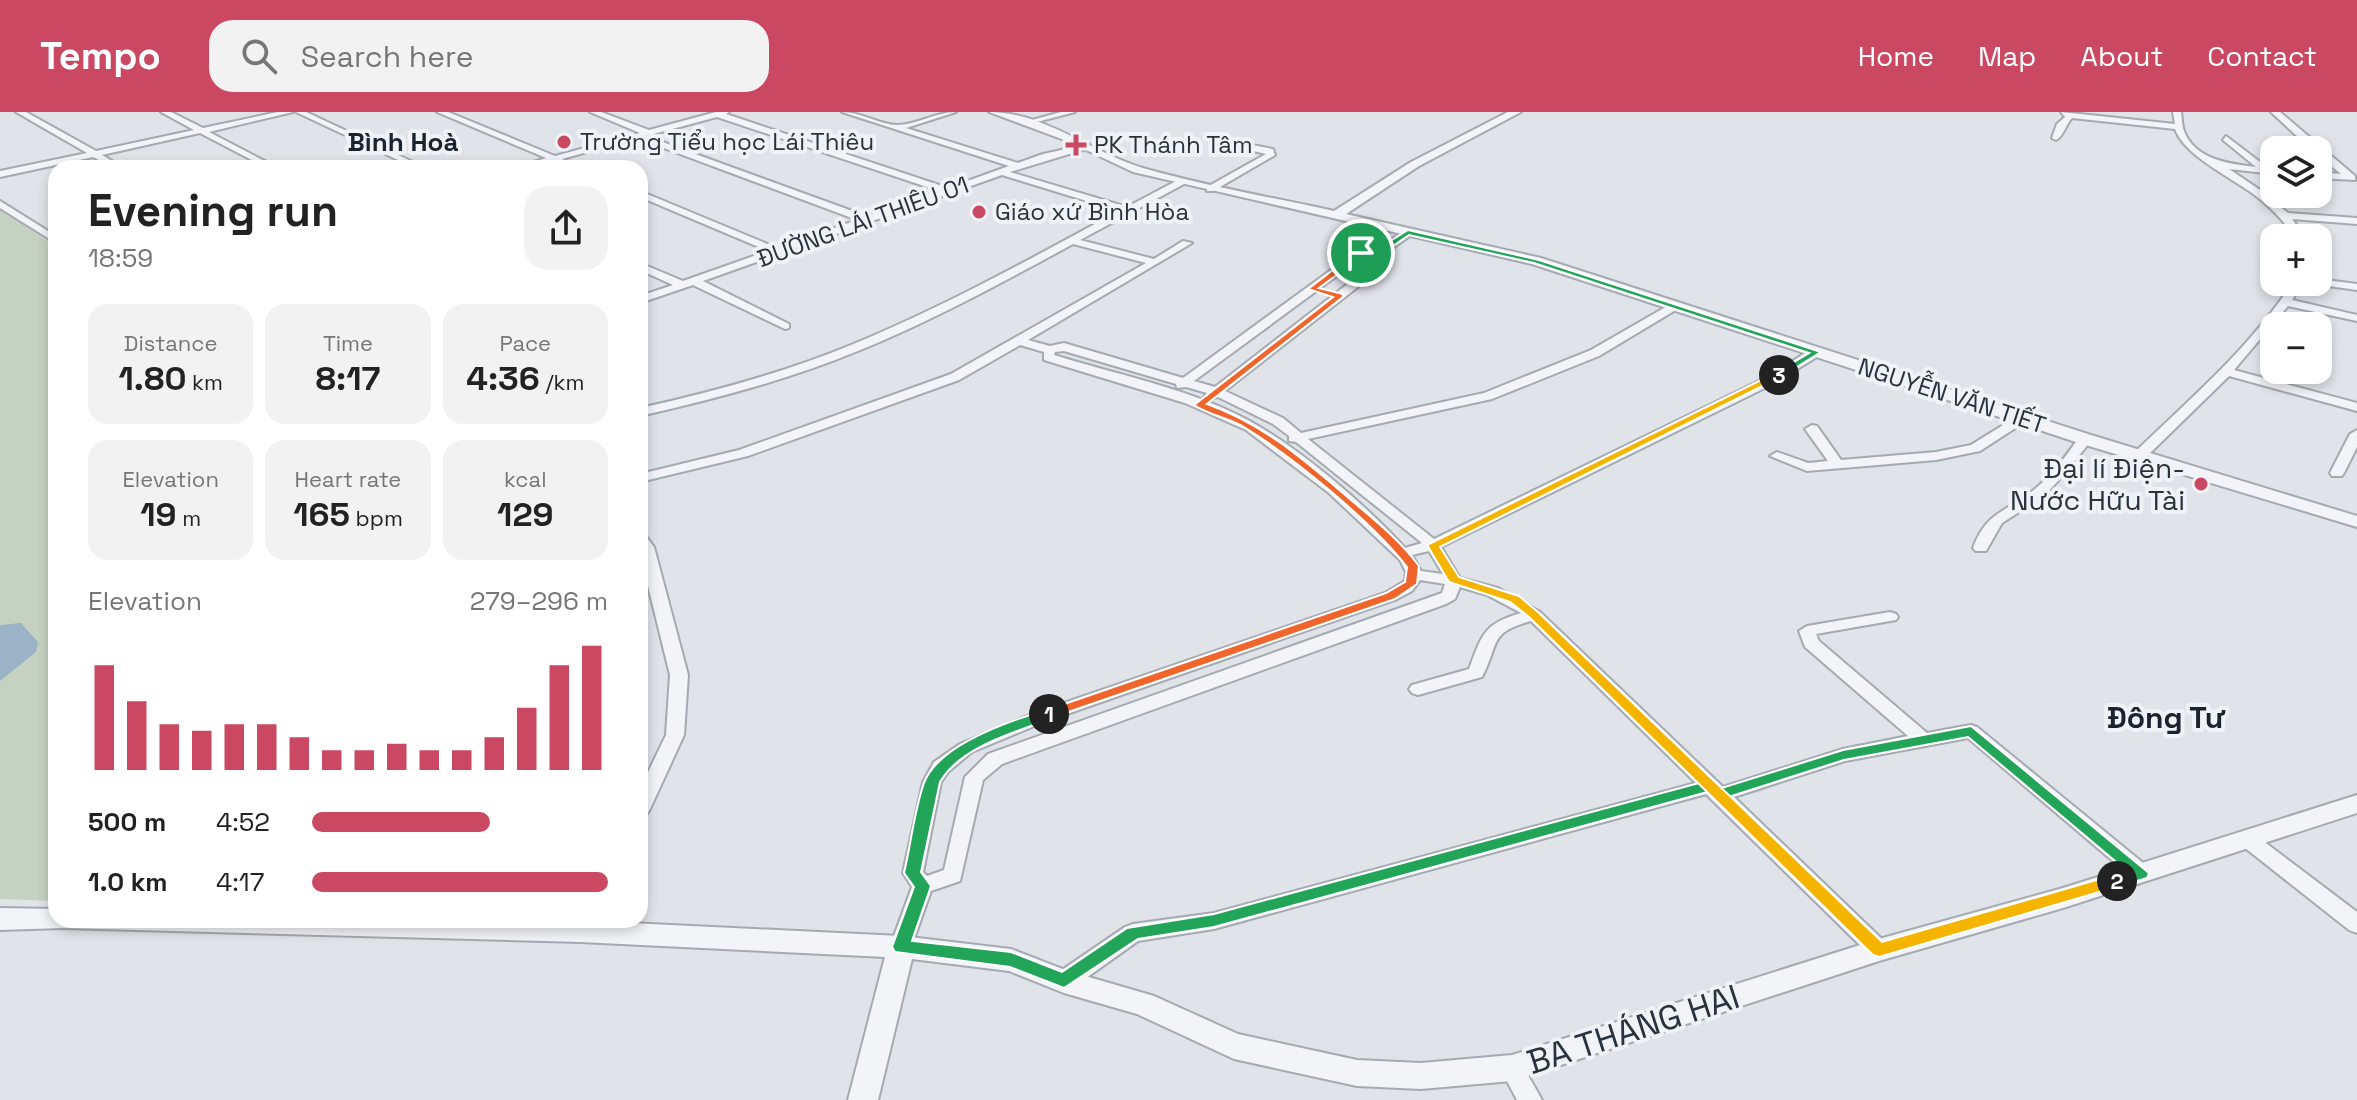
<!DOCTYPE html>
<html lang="en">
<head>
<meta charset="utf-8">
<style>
  :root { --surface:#fff; --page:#f2f2f2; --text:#222; --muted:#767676; --accent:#ca4861 }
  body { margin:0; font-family:"Space Grotesk",sans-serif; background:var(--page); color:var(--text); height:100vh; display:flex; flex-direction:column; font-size:30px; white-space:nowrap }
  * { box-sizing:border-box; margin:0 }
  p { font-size:26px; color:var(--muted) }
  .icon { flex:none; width:44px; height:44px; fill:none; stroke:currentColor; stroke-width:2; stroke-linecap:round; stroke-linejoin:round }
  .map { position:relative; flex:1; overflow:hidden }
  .details { position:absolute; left:48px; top:48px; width:600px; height:768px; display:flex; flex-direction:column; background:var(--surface); border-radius:24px; box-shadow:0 4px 12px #0003 }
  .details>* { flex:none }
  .buttons { position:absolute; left:2260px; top:24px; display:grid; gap:16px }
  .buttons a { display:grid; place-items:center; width:72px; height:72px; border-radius:16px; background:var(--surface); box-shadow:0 4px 12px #0003; font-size:40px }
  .pin { position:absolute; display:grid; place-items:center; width:68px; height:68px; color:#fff; margin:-34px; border:4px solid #fff; border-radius:50%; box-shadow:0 2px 8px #0007 }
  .km { position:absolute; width:40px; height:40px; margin:-20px; border-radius:50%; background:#222; color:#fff; font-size:22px; line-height:40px; text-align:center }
  .round { display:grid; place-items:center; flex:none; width:84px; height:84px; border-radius:24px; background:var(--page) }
  .headline { display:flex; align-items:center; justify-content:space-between; height:136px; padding:0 40px }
  h1 { font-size:44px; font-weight:700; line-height:60px }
  .figures { display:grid; grid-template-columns:repeat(3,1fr); gap:12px; height:136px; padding:8px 40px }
  .figures div { display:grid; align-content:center; border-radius:20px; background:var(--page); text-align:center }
  .figures b { font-size:34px; font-weight:700 }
  .figures small { font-size:22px; font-weight:400 }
  .figures p { font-size:22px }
  .chart { height:224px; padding:16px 40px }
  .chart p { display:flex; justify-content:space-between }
  .chart svg { width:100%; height:144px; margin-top:8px; stroke:var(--accent); stroke-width:6 }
  ul { padding:0 40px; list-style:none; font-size:26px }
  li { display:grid; grid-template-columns:128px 96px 1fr; align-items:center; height:60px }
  li i { height:20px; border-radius:10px; background:var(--accent) }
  header { display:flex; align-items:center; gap:48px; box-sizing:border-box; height:112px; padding:0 40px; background:var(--accent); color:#fff }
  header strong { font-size:38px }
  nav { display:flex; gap:44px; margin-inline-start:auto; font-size:28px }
  .search { width:560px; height:72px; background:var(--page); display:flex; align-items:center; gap:20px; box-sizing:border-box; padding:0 28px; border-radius:24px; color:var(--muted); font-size:30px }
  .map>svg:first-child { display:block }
  .green { fill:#c6d2c1 }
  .water { fill:#9bb3c7 }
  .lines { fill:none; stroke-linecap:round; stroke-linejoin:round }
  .minor-casing { stroke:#a5aab2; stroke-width:4 }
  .tertiary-casing { stroke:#a5aab2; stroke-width:4 }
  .minor { fill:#f2f4f7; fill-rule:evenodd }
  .tertiary { fill:#f2f4f7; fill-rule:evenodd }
  .split-1 { fill:#f0652b; stroke:#fff; stroke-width:2 }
  .split-2 { fill:#22a559; stroke:#fff; stroke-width:2 }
  .split-3 { fill:#f5b400; stroke:#fff; stroke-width:2 }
  .split-4 { fill:#22a559; stroke:#fff; stroke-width:2 }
  .poi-dot { fill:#ca4861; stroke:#eff2f6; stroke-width:3 }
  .labels { text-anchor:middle; stroke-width:8; stroke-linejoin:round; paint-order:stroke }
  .far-poi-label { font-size:24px; fill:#29323f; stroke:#eff2f6; text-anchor:start }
  .far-street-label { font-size:24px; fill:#29323f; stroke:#eff2f6 }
  .far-neighbourhood-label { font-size:26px; font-weight:bold; fill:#1b2330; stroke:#eff2f6 }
  .poi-label { font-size:28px; fill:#29323f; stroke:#eff2f6; text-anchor:end }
  .neighbourhood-label { font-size:30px; font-weight:bold; fill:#1b2330; stroke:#eff2f6 }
  .near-street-label { font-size:34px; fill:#29323f; stroke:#eff2f6 }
</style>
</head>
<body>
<header>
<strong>Tempo</strong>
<div class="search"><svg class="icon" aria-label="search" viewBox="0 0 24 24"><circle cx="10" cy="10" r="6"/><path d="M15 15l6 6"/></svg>Search here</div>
<nav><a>Home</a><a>Map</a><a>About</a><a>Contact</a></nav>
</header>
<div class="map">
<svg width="2357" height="988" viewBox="0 0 2357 988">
  <rect width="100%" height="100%" fill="#e0e3e8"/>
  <path class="green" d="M0,96L56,135V789L0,787Z"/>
  <path class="water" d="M21,511L38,530L36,540L0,569V513Z"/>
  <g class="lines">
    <defs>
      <g id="minor">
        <path d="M16,0H26L96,39L194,18L161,0H171L203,16L278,0H293L209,20L278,56H267L200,21L102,43L124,56H114L93,45L0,65V59L87,41Z"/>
        <path d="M296,0H306L426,56H415Z"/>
        <path d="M437,0H448L555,44L640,21L590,0H601L649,18L716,0H729L726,2L948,76L1009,54L842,0C862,0 882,14 899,13C918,12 936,0 956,0L906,16L1018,51L1043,42L1089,32V36L1010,60L1127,95L1178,68H1184V72L1080,128L1154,147L1183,129L1192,131L1028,228L1050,234L1064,231L1183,266L1357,139L1378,136L1405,119H1411V123L1387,140L1392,147L1391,149L1225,279L1283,306L1301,321L1484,281L1591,238L1671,192H1679V196L1599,244L1492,287L1308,327L1434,427L1765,266L1812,237H1820V243L1773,272L1441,435L1460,466L1498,476L1540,500L1723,675L1843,637L1908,624L1805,535L1799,519L1807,514L1890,500L1896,502L1898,505L1896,508L1816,522L1819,529L1927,621L1971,613L1977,615L2148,755L2151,761L2148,767L2141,769L2134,767L1968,626L1845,649L1734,685L1887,832L1890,838L1887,844L1879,847L1871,844L1706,682L1214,817L1138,829L1072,876L1064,878L1056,876L1053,869L1056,862L1125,815L1133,812L1214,801L1696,671L1531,509C1487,521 1500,532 1482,565L1418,583L1412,581L1409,577L1412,573L1469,557C1482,523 1483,512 1521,501L1487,483L1460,475L1455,487L1446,492L1002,652L983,668L960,769L931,779L909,841L901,844L893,841L890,835L912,775L903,761L923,670L934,650L960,632L1032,602L1385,481L1405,469L1406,460L1400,448L1329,381L1246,318L1185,291L1044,248V240L1020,233L959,268L748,344L640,370V362L739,338L951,262L1146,151L1073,132C1003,170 932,209 858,239C788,268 714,287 640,304V296C712,280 783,261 851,233C944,195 1032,146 1119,99L1002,63L703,169L789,212V216L785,217L693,173L640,191V184L673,173L640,158V151L683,169L768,139L640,85V79L777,136L857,108L637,26L562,47L581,56C571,56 565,52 555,50C543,48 527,56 515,56L546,46ZM717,5L939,79L866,104L646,24ZM1378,142L1381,146L1215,275L1194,269L1364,144ZM1064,239L1176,272L1177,276L1186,275L1207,281L1204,285L1206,288L1218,285L1273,312L1289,324V329L1296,330L1422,431L1405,436C1366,393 1294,331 1242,305C1186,276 1115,262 1054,243L1055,240ZM1429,439L1443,462L1421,459L1412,443ZM1420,468L1445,472L1442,481L988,642L965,665L944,758L927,764L923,760L941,670L948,660L972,640L1044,610L1397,487L1412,479Z"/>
        <path d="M1061,0H1075L1029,12L1025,10Z"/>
        <path d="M2061,0L2175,12L2173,0H2181C2182,6 2182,14 2184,19C2195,48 2230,52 2256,55L2223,28L2226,24L2268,56H2274V62L2229,57L2260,78L2288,101L2357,106V112L2292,107L2306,126H2296C2283,108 2270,94 2252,81C2230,65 2184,43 2175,17L2072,6C2066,12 2063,25 2056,28L2052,26L2057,12L2065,5Z"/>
        <path d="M2271,0H2280L2355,64V68L2318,66V60L2341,62L2318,43V38H2312Z"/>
        <path d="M1216,26L1273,37L1275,43L1213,79H1207V75L1266,42L1216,30Z"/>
        <path d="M0,89L56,124V131L0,96Z"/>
        <path d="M2318,167L2357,172V178L2314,172L2313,170H2318Z"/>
        <path d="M2293,170H2303L2292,188L2357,203V209L2288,194L2234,258L2357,291V299L2229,264L2145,346H2135V340C2192,285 2249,237 2293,170Z"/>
        <path d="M2021,302L2026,303V309L1980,339L1936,348L1807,359L1770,344L1777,340L1808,351L1828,349L1805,317L1812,313L1817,314L1841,348L1936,340L1971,333Z"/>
        <path d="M2357,318V335L2344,361L2342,364H2332L2330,361L2350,322Z"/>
        <path d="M2085,323L2092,327L2068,358L2044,384L2002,411L1986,439H1976L1973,436C1987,398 2008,400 2035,377C2053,362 2067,343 2080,324Z"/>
        <path d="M640,422L645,423L654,435L688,563L684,623L650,697L647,702L640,704V677L666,623L670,563L640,441Z"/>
        <path d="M2247,720L2254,722L2357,800V821L2349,818L2240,732L2237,727L2240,722Z"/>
        <path d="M1512,945L1520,949L1542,988H1517L1500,956L1504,949Z"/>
      </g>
      <g id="tertiary">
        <path d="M989,0C1044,0 1092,41 1143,56C1205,74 1271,85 1334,99L1411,50L1508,0H1521L1419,54L1346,102L1541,146L2091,323L2357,404V415L2079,331L1532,152L1133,60L1067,29Z"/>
        <path d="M2357,683V701L2063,796L1879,849L1512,969L1421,977L1357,974L1234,947L1137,902L1064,881L1009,859L912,847L878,988H848L885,845L580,830L63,816L0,818V796L56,797V808H568L901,824L1011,837L1068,859L1154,884L1238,922L1357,948L1421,951L1512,943L1879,827L2063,776Z"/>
      </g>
    </defs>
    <use href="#minor" class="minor-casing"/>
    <use href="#tertiary" class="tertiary-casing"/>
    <use href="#minor" class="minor"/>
    <use href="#tertiary" class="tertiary"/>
  </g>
  <path class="split-1" d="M1358,139L1366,141L1319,176L1343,182V185L1207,292C1261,311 1301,345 1344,382C1371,405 1398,426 1419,454L1417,472L1395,487L1054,605H1044V599L1386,481L1405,470L1407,455C1371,409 1294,346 1244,315C1229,306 1209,303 1194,293L1333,185L1308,177Z"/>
  <path class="split-2" d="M1049,597L1054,599V605C1016,621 962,633 940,670L921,760L931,774L912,829L1011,840L1062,860L1127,816L1214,802L1710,668L1722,676L1843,638L1971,614L2149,761L2147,766L2117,775L2111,773V764L2127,759L1968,625L1844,648L1719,688L1707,680L1214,815L1138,827L1064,876L1010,855L895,840L892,835L914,775L904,761C911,732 914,699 924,671C938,633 1012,608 1049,597Z"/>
  <path class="split-3" d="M1775,261L1784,263L1440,435L1459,465L1519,484L1538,500L1882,830L2117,762L2125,769L2123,773L1879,845L1873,843L1529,505L1510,490L1449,470L1427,433Z"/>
  <path class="split-4" d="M1408,118L1539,148L1821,240L1779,266L1775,261L1809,241L1534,151L1409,123L1384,140L1357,141L1379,136Z"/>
  <g class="poi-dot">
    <circle cx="564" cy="30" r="8"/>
    <path d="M1072 21h8v8h8v8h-8v8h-8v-8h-8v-8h8z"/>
    <circle cx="979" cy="100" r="8"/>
    <circle cx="2201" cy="372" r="8"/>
  </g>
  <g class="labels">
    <g class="far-poi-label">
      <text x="580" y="38">Trường Tiểu học Lái Thiêu</text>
      <text x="1094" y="41">PK Thánh Tâm</text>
      <text x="995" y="108">Giáo xứ Bình Hòa</text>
    </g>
    <g class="far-street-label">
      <text transform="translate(863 110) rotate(-20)" y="8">ĐƯỜNG LÁI THIÊU 01</text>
      <text transform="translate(1952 284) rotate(18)" y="8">NGUYỄN VĂN TIẾT</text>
    </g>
    <g class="far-neighbourhood-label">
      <text x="403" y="39">Bình Hoà</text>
    </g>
    <g class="poi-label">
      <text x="2185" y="366">Đại lí Điện-<tspan x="2185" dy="32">Nước Hữu Tài</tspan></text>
    </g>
    <g class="neighbourhood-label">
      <text x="2166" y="616">Đông Tư</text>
    </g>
    <g class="near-street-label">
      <text transform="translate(1633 917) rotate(-18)" y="12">BA THÁNG HAI</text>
    </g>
  </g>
</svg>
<div class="buttons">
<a><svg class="icon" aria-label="layers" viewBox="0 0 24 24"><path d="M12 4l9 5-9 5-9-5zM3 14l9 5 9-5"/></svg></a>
<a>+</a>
<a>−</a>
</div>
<div class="pin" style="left:1361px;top:141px;background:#1e9e55"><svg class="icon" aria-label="arrive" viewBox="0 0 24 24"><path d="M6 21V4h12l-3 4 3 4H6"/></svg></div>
<b class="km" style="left:1049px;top:602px">1</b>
<b class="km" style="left:2117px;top:769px">2</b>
<b class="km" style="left:1779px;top:263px">3</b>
<section class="details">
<div class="headline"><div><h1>Evening run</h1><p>18:59</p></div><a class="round"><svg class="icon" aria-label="share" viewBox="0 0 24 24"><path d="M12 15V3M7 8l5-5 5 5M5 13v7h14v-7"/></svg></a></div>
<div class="figures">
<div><p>Distance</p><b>1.80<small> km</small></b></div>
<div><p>Time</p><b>8:17</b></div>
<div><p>Pace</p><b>4:36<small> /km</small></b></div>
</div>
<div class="figures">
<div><p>Elevation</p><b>19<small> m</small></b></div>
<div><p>Heart rate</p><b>165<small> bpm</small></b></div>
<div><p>kcal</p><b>129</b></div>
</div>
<div class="chart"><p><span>Elevation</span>279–296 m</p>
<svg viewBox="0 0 160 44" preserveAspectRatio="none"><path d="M5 44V12M15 44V23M25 44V30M35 44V32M45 44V30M55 44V30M65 44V34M75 44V38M85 44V38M95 44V36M105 44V38M115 44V38M125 44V34M135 44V25M145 44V12M155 44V6"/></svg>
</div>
<ul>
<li><b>500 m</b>4:52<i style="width:60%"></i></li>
<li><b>1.0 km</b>4:17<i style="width:100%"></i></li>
</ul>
</section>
</div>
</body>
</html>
